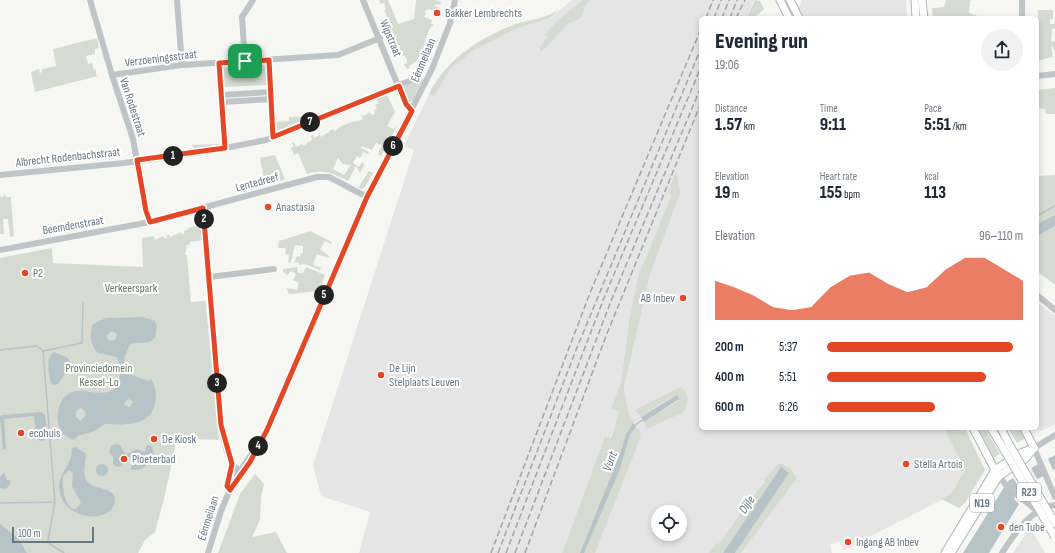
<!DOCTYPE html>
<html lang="en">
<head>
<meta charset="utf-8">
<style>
  :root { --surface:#fff; --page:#f2f2f3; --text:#1f2937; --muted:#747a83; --accent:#e44725 }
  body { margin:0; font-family:"Sofia Sans Condensed",sans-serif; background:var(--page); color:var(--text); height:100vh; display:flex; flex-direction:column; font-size:15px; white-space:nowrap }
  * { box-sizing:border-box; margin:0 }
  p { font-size:13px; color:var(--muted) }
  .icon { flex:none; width:22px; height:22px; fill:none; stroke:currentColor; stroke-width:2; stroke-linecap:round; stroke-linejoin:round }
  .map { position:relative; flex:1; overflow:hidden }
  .drawer { position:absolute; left:699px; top:16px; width:340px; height:414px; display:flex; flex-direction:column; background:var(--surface); border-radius:6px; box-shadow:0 2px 6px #0003 }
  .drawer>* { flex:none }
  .tools { position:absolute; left:651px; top:505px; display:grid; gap:8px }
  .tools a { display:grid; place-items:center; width:36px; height:36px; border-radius:50%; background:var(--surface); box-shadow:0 2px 6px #0003; font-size:20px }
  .scale { position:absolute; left:12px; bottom:10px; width:82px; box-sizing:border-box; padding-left:4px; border:2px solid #657884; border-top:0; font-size:11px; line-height:14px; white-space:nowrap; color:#657884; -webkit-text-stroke:3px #fff; paint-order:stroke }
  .pin { position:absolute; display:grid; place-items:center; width:34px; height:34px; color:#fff; margin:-17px; border-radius:8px; box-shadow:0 2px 6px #0006 }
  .km { position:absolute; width:20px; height:20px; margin:-10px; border-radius:50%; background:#222; color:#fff; font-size:11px; line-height:20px; text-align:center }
  .round { display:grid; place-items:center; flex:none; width:42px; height:42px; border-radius:21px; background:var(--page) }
  .summary { display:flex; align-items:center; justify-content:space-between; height:68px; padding:0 16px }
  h1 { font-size:22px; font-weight:800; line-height:30px }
  .figures { display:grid; grid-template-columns:repeat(3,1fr); gap:6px; height:68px; padding:4px 16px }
  .figures div { display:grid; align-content:center }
  .figures b { font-size:17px; font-weight:800 }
  .figures small { font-size:11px; font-weight:400 }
  .figures p { font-size:11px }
  .chart { height:112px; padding:8px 16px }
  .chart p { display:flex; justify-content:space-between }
  .chart svg { width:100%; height:72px; margin-top:4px; fill:var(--accent); opacity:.7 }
  ul { padding:0 16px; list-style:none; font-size:13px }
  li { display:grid; grid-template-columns:64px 48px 1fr; align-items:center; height:30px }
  li i { height:10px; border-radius:5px; background:var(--accent) }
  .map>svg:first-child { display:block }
  .built { fill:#e4e5e4; fill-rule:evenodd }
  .green { fill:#d6dbd2; fill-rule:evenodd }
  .water { fill:#b6c4c7; fill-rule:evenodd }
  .pier { fill:#f6f6f3 }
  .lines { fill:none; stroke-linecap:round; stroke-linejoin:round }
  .stream { stroke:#b6c4c7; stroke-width:1.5 }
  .major-casing { stroke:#b1b6ba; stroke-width:9 }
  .minor { stroke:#bfc4c7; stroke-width:6 }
  .major { stroke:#fff; stroke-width:7 }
  .rail { stroke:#9ea6ab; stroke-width:1.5; stroke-dasharray:6 3; stroke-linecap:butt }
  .major-bridge-casing { stroke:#b1b6ba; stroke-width:9; stroke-linecap:butt }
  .major-bridge { stroke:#fff; stroke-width:7 }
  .route-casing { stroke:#fff; stroke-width:8 }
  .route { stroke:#e44725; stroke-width:5 }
  .poi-dot { fill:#e44725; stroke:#fff; stroke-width:1.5 }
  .labels { text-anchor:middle; stroke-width:4; stroke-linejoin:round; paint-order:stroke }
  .shield { fill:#fff; stroke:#93a0a9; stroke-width:1 }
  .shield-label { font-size:11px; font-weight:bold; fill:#657884 }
  .poi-label { font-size:12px; fill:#657884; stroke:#fff; text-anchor:start }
  .street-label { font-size:12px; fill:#657884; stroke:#fff }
  .park-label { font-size:12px; fill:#6a7b64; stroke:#fff }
  .water-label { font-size:13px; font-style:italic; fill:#607a81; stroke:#fff }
</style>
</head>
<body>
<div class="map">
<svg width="1055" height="553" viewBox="0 0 1055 553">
  <rect width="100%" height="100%" fill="#f6f6f3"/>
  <g class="built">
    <path d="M572,0H754L747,18H701V428H944L965,470L951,495L844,550L839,541L830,545L832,553H595L641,437L640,430H637L628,411L624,388L650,275L679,193L668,192L671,196L638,278L629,321L621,383L612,408L620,412L610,438L605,436L562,553H359L370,512L321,496L313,465L414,150L404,146L429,94L434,95L446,73L453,65L474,50L502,34L524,25L550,18ZM658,512H680V534H658Z"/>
    <path d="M802,0H906L907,18H803L798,9Z"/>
    <path d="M1037,302L1055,316V424L1042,431L1036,428H1037Z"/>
    <path d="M1030,527L1045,553H1013L1021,541Z"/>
  </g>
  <g class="green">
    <path d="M379,0H388L398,24L414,19L416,0H436L441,2L440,5L435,4V6L438,7L440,12L428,9L424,11L426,13L424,17L432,20L431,24L434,25C423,30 428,57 409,66L410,68L407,69L404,64L407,63V59L404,55L402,56L398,49L401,46L398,45L389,23L390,22L384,10H386L384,3L381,4Z"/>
    <path d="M583,0H591L586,5L580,19L569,23L540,53V47L548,36L544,35L557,21Z"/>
    <path d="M755,0L760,1L764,9L754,18H747Z"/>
    <path d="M946,0H972L970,1L969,13L984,18H933L932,8L944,7Z"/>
    <path d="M559,9L550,18L515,29L474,50L450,69L434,96L429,94C445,60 482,36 516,24C530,19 547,19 559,9Z"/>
    <path d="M1038,10H1053V19H1050V24H1055V29H1052L1051,41L1055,42V50L1051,46L1053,57L1037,61Z"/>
    <path d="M97,38L99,48L95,49V54L86,56L88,64L92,63L94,70L96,69V75L98,76L35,92L31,72L39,69L40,73L42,72V69L56,66L53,49Z"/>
    <path d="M261,64L265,65L267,85L224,87L223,67Z"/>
    <path d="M422,78L423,79L413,101L409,102L403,91V87Z"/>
    <path d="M1055,88V114H1046L1045,109L1037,108V90Z"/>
    <path d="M387,95L395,112L387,126L394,129L397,126L381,156L378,154L382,145L376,143L372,150L362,146L361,148L369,152L368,154L363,152L360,158L357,156L353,163L359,167L362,162L365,164L360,173L356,166L348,181C334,174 322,168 307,174L298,153L294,155L291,148L294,146L292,143H294L296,147L302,144L303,146L312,140L311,136L313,135L314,138L319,136L318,133L319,132L321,137L327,133H329V131L333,129L335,131C339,126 352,121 359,121L363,119L361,115L364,116L370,112L371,115L375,114L374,110L377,109L375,105L379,103L377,100H373ZM338,158L343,164L351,165L344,175L333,169Z"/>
    <path d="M311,116V117L277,131L276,122L289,121V117Z"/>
    <path d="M218,144L219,145L194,149L192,145Z"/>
    <path d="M275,155L285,179L280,181L278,176L274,177V182L265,184L260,158Z"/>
    <path d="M369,171L373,173L365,187L362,189L358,188Z"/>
    <path d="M676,172L680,193L650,275L624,388L628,411L637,429L640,430L641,437L595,553H562L605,436L611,438L619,412L611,408L621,383L629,321L638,277L671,196L668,192Z"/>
    <path d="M1055,175V215L1037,224V176Z"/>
    <path d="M5,194L6,197H11V199L14,236L10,237L8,219H3L4,234H0V195L1,198Z"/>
    <path d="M199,216L200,228L201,218L203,240L190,242V245H187L185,255H187L191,302L205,301L206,306L219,440L177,438L164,499L155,532L145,540L138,553H0V258L52,248L53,263L143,267L142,238L154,236L155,240L163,236L164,238H167V235H169L170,237L181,232L182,234H184V231L189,229L188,228L196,226L195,217Z"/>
    <path d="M1055,226V285L1037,271V236Z"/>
    <path d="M310,231L332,242L331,244L325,241L320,249L329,256L328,258L317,254L313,265L321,268L320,270L305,264L299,265L298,262L294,263L297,256L300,257L301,253H303V246L295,245L291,262L288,263L289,255L285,254L286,248H278L279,241Z"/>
    <path d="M297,267L298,273H303L306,267L325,275L319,291L289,294L286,288L297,290L299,283L293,280L296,274L291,271L288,275L283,272V269Z"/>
    <path d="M680,387L684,390L688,399L684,412L647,429L644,422L679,400L677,395L663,402L641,417L635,410Z"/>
    <path d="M944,428H965L985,470L965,503L959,508L941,499L951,494L965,470Z"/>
    <path d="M976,428H985L1000,454L993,458Z"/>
    <path d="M1008,428H1021L1026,438L1017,443Z"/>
    <path d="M779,463L790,468L797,478L741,553H735L789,473L781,467L723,553H709L717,543L719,544L752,497L765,482L764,480Z"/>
    <path d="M255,474L264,484L261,497L260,520L252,537L276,532L287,553H218L240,494Z"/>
  </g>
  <g class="water">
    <path d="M1055,215V226L1037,236V224Z"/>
    <path d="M143,317L155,321L157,326L155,338C148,346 139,340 130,345L124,358L129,374L149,381L151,379C156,387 157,394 155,403C151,427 123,425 105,424L95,431L78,436L74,440C67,438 61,434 59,426C57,418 57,410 61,402C74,379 97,401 114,389C123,383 120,365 117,357L98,353C90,345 89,333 93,324L106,318ZM112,331L117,334L115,340L110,341L107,338V335ZM128,399L133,401L130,407L126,406L124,404ZM81,408L85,411L86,415L80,421L75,415L78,409Z"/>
    <path d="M54,352L68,358L71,365L58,384L54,385L51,383C49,374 45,358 54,352Z"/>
    <path d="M677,395L679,399L644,422L641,417Z"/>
    <path d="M41,412L45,415C46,423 49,433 45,440L40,441L36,438L34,416L4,419L6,449L3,450L0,417L2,415Z"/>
    <path d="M633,423L636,427L630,434L620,469L584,553H580L620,454L626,435Z"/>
    <path d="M116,444L120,445L125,453L128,454L136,449L145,452L146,446L150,445C161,456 144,474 131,469L132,460L130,457L123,459L122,466L116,467L113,464V457L109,452L111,446Z"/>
    <path d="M76,447L86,454C86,462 83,469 85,477C90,491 106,485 114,495C122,525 60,525 59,486C59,475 68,467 71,457C72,454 71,451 72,448ZM69,470L73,473L72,486L81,503L78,507L74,509C64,506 62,485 63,476Z"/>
    <path d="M1055,455V469L1021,489L1014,499L1019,504L989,553H963L1008,481Z"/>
    <circle cx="102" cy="470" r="6"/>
    <path d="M781,467L789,473L735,553H723Z"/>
    <path d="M4,472L7,480H10V484L6,489L0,488V477Z"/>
    <path d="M0,524L18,538L27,553H0Z"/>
  </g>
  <g class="pier">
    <path d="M1048,459L1053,470L1044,476L1038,464Z"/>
    <path d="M1030,466L1038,481L1022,492L1012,476Z"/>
  </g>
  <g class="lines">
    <g class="stream">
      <path d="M1037,216L1055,206"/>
      <path d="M0,350L37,346L43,351"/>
      <path d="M634,426L644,419"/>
      <path d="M0,503L55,502"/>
      <path d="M64,553L50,544L48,540L55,502L43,351L82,343L83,303"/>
    </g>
    <defs>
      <g id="major">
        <path d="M780,0L789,18"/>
        <path d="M790,0L799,18"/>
        <path d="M915,0L916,18"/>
        <path d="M922,0L924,18"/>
        <path d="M973,428L997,474"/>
        <path d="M991,428L1003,448"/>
        <path d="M1001,428L1009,444"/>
        <path d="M1024,428L1034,448"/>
        <path d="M945,553L995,470L1021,453L1034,448"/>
        <path d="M951,553L999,476L1025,459L1034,448"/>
      </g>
    </defs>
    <use href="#major" class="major-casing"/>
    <g class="minor">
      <path d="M90,0L112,75L133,139L146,211L150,222"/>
      <path d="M177,0L182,65"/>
      <path d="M363,0L401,93L412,111"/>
      <path d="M1022,0V18"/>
      <path d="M269,60L273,137"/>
      <path d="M245,61L242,17L253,0"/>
      <path d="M215,63L338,55L380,38"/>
      <path d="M219,63L225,148"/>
      <path d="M112,75L182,65L214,63"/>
      <path d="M1037,76L1055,74"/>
      <path d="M221,95L271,92"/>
      <path d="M222,102L271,99"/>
      <path d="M0,175L124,163L210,151L266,140L419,77"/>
      <path d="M203,208L221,425C224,442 227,463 242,474"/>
      <path d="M0,250L150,222L317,177H329L367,197"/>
      <path d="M209,277L274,269"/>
      <path d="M1037,295L1055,310"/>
      <path d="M1055,435L1034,448L1055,497"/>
      <path d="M237,475L251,455"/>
      <path d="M999,476L1005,484L1038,512"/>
      <path d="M230,490L250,463L267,430L367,197L432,69L450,23L455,0"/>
      <path d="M230,490L227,486L232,464"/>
      <path d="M208,553L221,511L231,487"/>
      <path d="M1002,553C1015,533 1030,509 1055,505"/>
    </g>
    <use href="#major" class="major"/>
    <g class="rail">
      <path d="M706,18L713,0"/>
      <path d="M714,18L721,0"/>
      <path d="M722,18L729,0"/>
      <path d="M730,18L737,0"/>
      <path d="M736,18L745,0"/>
      <path d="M491,553L590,293L701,29"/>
      <path d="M498,553L576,350L701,48"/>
      <path d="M506,553L604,298L701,67"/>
      <path d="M515,553L611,301L701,87"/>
      <path d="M525,553L606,336L701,103"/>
    </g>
    <defs>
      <g id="major-bridge">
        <path d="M1009,444L1055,523"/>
        <path d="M1003,448L1055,537"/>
      </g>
    </defs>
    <use href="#major-bridge" class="major-bridge-casing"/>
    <use href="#major-bridge" class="major-bridge"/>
  </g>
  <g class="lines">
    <defs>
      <path id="route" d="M269,60L273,137L399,86L406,104L412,111L367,197L267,430L250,462L230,490L227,486L232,464L221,425L203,208L150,222L146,211L137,160L225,148L219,63Z"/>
    </defs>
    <use href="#route" class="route-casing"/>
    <use href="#route" class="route"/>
  </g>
  <g class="poi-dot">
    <circle cx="437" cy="13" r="4"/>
    <circle cx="268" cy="207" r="4"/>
    <circle cx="25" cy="273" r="4"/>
    <circle cx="683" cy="298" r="4"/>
    <circle cx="381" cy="375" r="4"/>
    <circle cx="21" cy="433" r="4"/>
    <circle cx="154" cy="439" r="4"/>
    <circle cx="124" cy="459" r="4"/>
    <circle cx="906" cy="464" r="4"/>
    <circle cx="1001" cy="527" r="4"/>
    <circle cx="848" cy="542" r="4"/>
  </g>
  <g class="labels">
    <g class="shield">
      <rect x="1017" y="483" width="24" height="18" rx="3"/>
      <rect x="970" y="494" width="24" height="18" rx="3"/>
    </g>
    <g class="shield-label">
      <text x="1029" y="496">R23</text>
      <text x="982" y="507">N19</text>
    </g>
    <g class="poi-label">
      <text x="445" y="17">Bakker Lembrechts</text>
      <text x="276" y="211">Anastasia</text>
      <text x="33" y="277">P2</text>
      <text x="675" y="302" text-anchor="end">AB Inbev</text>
      <text x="389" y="372">De Lijn<tspan x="389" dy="14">Stelplaats Leuven</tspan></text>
      <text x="29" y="437">ecohuis</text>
      <text x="162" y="443">De Kiosk</text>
      <text x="132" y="463">Ploeterbad</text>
      <text x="914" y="468">Stella Artois</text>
      <text x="1009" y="531">den Tube</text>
      <text x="856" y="546">Ingang AB Inbev</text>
    </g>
    <g class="street-label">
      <text transform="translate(391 38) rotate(67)" y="4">Wipstraat</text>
      <text transform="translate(161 58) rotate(-7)" y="4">Verzoeningsstraat</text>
      <text transform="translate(423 60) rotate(-67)" y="4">Eénmeilaan</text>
      <text transform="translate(133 107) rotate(72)" y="4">Van Rodestraat</text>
      <text transform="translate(68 157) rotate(-6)" y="4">Albrecht Rodenbachstraat</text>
      <text transform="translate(257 182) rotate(-15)" y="4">Lentedreef</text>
      <text transform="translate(73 225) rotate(-10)" y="4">Beemdenstraat</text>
      <text transform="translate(208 518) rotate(-72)" y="4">Eénmeilaan</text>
    </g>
    <g class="park-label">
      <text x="131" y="292">Verkeerspark</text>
      <text x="99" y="372">Provinciedomein<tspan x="99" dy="14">Kessel-Lo</tspan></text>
    </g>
    <g class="water-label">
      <text transform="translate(609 461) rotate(-69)" y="5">Vunt</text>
      <text transform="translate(746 504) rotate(-56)" y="5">Dijle</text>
    </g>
  </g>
</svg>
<div class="tools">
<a><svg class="icon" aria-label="locate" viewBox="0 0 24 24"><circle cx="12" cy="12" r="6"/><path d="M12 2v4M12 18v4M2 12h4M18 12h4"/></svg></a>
</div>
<div class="scale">100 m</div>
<div class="pin" style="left:245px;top:61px;background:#1e9e55"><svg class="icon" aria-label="arrive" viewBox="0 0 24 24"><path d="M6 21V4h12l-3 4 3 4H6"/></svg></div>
<b class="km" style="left:173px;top:156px">1</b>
<b class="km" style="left:204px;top:219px">2</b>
<b class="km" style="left:217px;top:383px">3</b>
<b class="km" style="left:258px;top:446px">4</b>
<b class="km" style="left:324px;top:295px">5</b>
<b class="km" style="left:393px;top:146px">6</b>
<b class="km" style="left:310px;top:122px">7</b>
<section class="drawer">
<div class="summary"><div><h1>Evening run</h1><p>19:06</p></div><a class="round"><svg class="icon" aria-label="share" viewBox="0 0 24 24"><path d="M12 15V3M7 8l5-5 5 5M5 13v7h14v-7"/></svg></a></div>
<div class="figures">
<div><p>Distance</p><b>1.57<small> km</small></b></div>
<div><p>Time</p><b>9:11</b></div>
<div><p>Pace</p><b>5:51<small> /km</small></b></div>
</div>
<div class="figures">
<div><p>Elevation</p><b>19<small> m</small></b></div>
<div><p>Heart rate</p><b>155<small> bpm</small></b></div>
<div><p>kcal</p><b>113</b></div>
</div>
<div class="chart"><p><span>Elevation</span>96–110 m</p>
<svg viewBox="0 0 160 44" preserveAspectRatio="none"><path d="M0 44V20L10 24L20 29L30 36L40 38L50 36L60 24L70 17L80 15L90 22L100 27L110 24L120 13L130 6L140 6L150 13L160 20V44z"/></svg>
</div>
<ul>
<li><b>200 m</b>5:37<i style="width:95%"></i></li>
<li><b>400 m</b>5:51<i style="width:81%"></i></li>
<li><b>600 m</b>6:26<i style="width:55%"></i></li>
</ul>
</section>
</div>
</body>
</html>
